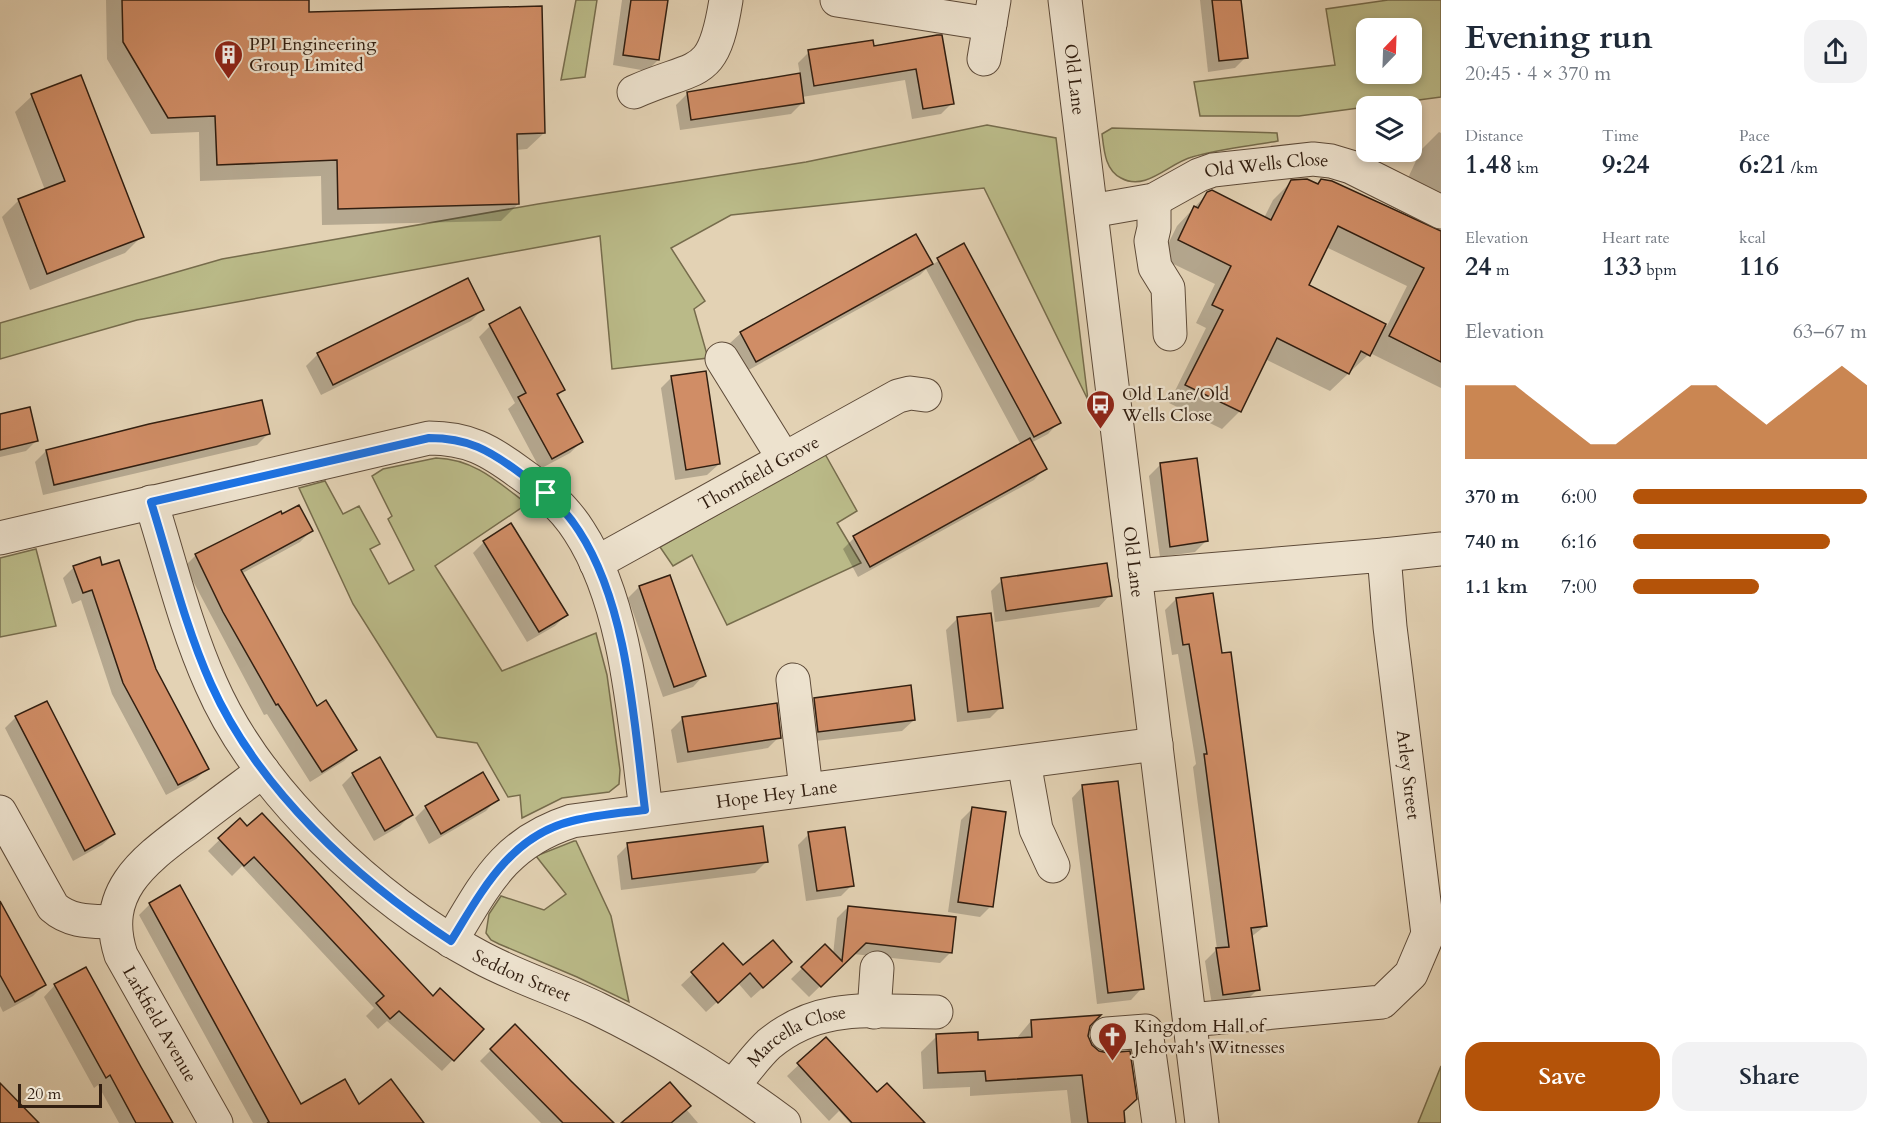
<!DOCTYPE html>
<html lang="en">
<head>
<meta charset="utf-8">
<style>
  :root { --surface:#fff; --page:#f2f2f3; --text:#1f2937; --muted:#747a83; --accent:#b45309 }
  body { margin:0; font-family:Cardo,serif; background:var(--page); color:var(--text); height:100vh; display:flex; flex-direction:column; font-size:22px; white-space:nowrap }
  * { box-sizing:border-box; margin:0 }
  p { font-size:20px; color:var(--muted) }
  .icon { flex:none; width:33px; height:33px; fill:none; stroke:currentColor; stroke-width:2; stroke-linecap:round; stroke-linejoin:round }
  .map { position:relative; flex:1; overflow:hidden }
  .sheet { display:flex; flex-direction:column; background:var(--surface); width:450px }
  .sheet>* { flex:none }
  .needle { width:39px; rotate:23deg }
  .fabs { position:absolute; left:1356px; top:18px; display:grid; gap:12px }
  .fabs a { display:grid; place-items:center; width:66px; height:66px; border-radius:12px; background:var(--surface); box-shadow:0 3px 9px #0003; font-size:30px }
  .scale { position:absolute; left:18px; bottom:15px; width:84px; box-sizing:border-box; padding-left:6px; border:3px solid #311e10; border-top:0; font-size:16px; line-height:21px; white-space:nowrap; color:#311e10; -webkit-text-stroke:4px #ede2ce; paint-order:stroke }
  .pin { position:absolute; display:grid; place-items:center; width:51px; height:51px; color:#fff; margin:-26px; border-radius:12px; box-shadow:0 3px 9px #0006 }
  .round { display:grid; place-items:center; flex:none; width:63px; height:63px; border-radius:18px; background:var(--page) }
  .headline { display:flex; align-items:center; justify-content:space-between; height:102px; padding:0 24px }
  h1 { font-size:33px; font-weight:800; line-height:45px }
  .stats { display:grid; grid-template-columns:repeat(3,1fr); gap:9px; height:102px; padding:6px 24px }
  .stats div { display:grid; align-content:center }
  .stats b { font-size:26px; font-weight:800 }
  .stats small { font-size:16px; font-weight:400 }
  .stats p { font-size:16px }
  .chart { height:168px; padding:12px 24px }
  .chart p { display:flex; justify-content:space-between }
  .chart svg { width:100%; height:108px; margin-top:6px; fill:var(--accent); opacity:.7 }
  .cta { display:flex; gap:12px; margin-top:auto; padding:12px 24px }
  .cta a { flex:1; height:69px; border-radius:18px; background:var(--accent); color:#fff; font-size:24px; font-weight:800; line-height:69px; text-align:center }
  .cta a+a { background:var(--page); color:var(--text) }
  ul { padding:0 24px; list-style:none; font-size:20px }
  li { display:grid; grid-template-columns:96px 72px 1fr; align-items:center; height:45px }
  li i { height:15px; border-radius:8px; background:var(--accent) }
  main { display:flex; flex:1; min-height:0 }
  .map>svg:first-child { display:block }
  .green { fill:#baba88; stroke:#766c4c; stroke-width:1.5; fill-rule:evenodd }
  .shadow { fill:#0003; fill-rule:evenodd }
  .building { fill:#d08d66; stroke:#311e10; stroke-width:1.5 }
  .lines { fill:none; stroke-linecap:round; stroke-linejoin:round }
  .minor-casing { stroke:#5e4b39; stroke-width:35 }
  .minor { stroke:#ede2ce; stroke-width:33 }
  .route-casing { stroke:#fff; stroke-width:12 }
  .route { stroke:#1a73e8; stroke-width:8 }
  .labels { text-anchor:middle; stroke-width:4.5; stroke-linejoin:round; paint-order:stroke }
  .poi-label { font-size:18px; fill:#311e10; stroke:#ede2ce; text-anchor:start }
  .street-label { font-size:18px; fill:#311e10; stroke:#ede2ce }
</style>
</head>
<body>
<main>
<div class="map">
<svg width="1441" height="1123" viewBox="0 0 1441 1123">
  <rect width="100%" height="100%" fill="#e3d2b4"/>
  <filter id="stains"><feTurbulence type="fractalNoise" baseFrequency=".00333" numOctaves="4"/><feColorMatrix values="0 0 0 0 .2 0 0 0 0 .09 0 0 0 0 .02 0 0 0 .5 -.17"/></filter>
  <radialGradient id="worn" r=".72"><stop offset=".6" stop-color="#630" stop-opacity="0"/><stop offset="1" stop-color="#630" stop-opacity=".3"/></radialGradient>
  <g class="green">
    <path d="M576,0H597L585,77L561,80Z"/>
    <path d="M1388,0H1441V97L1299,116H1200L1194,82L1335,65L1326,9ZM1366,28H1412V74H1366Z"/>
    <path d="M987,125L1056,138L1088,400L984,188L731,215L671,248L705,301L694,309L708,358L612,369L600,236L137,320L0,359V323L222,259L538,204L806,162Z"/>
    <path d="M1112,128L1277,133L1278,141C1250,146 1219,149 1192,157C1169,163 1146,192 1121,178C1105,170 1104,150 1102,134Z"/>
    <path d="M825,454L857,511L837,523L861,563L727,625L692,555L673,566L660,547Z"/>
    <path d="M436,458C474,459 498,482 527,504L435,566L502,671L596,633L607,675L620,770L619,784L609,792L562,798L522,818L520,795L508,797L477,743L437,737L353,604L299,488L325,481L343,514L359,506L380,544L370,549L389,584L414,570L388,519L392,516L372,476L383,469Z"/>
    <path d="M36,549L56,626L0,637V558Z"/>
    <path d="M574,841H576L611,916L629,1002L577,977L499,944L491,940L486,933L489,914L501,896L544,910L566,894L536,856Z"/>
    <path d="M1441,1066V1123H1418Z"/>
  </g>
  <g class="shadow">
    <path d="M106,0H307V13L544,133L527,149L516,150L518,204L501,221L322,225L321,176L200,181L199,132L151,134L107,59Z"/>
    <path d="M622,0H666L658,60L647,71L613,65Z"/>
    <path d="M1200,0H1239L1246,57L1235,68L1208,72Z"/>
    <path d="M940,37L952,103L941,114L912,119L905,80L802,97V103L791,114L680,130L676,105L688,93L800,75L798,63L809,52L872,47Z"/>
    <path d="M32,96L142,236L125,253L30,290L2,217L19,200L45,190L15,112Z"/>
    <path d="M1439,132L1441,133V225L1402,191L1421,150Z"/>
    <path d="M1322,180L1441,232V280L1428,307L1441,314V388L1370,353L1330,391L1265,359L1240,411L1222,429L1169,403L1206,328L1196,323L1215,284L1161,258L1177,226L1206,195L1264,218L1273,200L1291,182L1317,185ZM1326,247L1407,286L1387,326L1307,285Z"/>
    <path d="M915,236L932,265L963,245L1059,422L1048,434L1031,443L1045,468L1034,480L858,577L843,549L854,538L1021,445L926,269L920,275L745,372L729,344L741,333Z"/>
    <path d="M467,280L482,310L471,321L321,395L306,366L318,354Z"/>
    <path d="M519,310L563,390L557,397L581,442L570,453L540,469L508,409L515,403L479,337L490,326Z"/>
    <path d="M672,377L719,464L707,475L675,480L661,388Z"/>
    <path d="M0,415L37,440L26,451L0,457Z"/>
    <path d="M268,434L257,445L43,495L35,462L46,451Z"/>
    <path d="M1160,465L1206,541L1195,552L1160,557L1149,476Z"/>
    <path d="M511,525L566,615L555,626L527,642L473,553L484,542Z"/>
    <path d="M311,531L300,542L241,574L317,708L355,750L344,761L310,782L267,714L264,715L185,566L196,555Z"/>
    <path d="M74,567L155,670L208,768L196,779L166,795L112,694L81,600L72,604L63,578Z"/>
    <path d="M1002,580L1110,595L1099,607L995,622L991,591Z"/>
    <path d="M639,587L704,675L693,687L663,697L628,598Z"/>
    <path d="M1212,594L1265,926L1251,937L1258,989L1247,1000L1212,1005L1205,961L1217,949L1193,767L1196,764L1178,654L1172,655L1165,610L1176,599Z"/>
    <path d="M957,619L1001,707L990,718L957,722L946,630Z"/>
    <path d="M815,699L914,720L902,731L807,742L804,711Z"/>
    <path d="M16,717L114,834L102,845L73,861L5,728Z"/>
    <path d="M682,719L779,737L768,748L677,763L671,730Z"/>
    <path d="M353,774L411,815L400,826L374,841L342,785Z"/>
    <path d="M1083,786L1142,988L1131,1000L1097,1004L1072,798Z"/>
    <path d="M497,799L486,811L429,844L415,818L426,807Z"/>
    <path d="M972,809L991,906L980,917L948,912L961,820Z"/>
    <path d="M240,820L433,998L482,1029L442,1071L387,1021L378,1029L366,1016L374,1008L242,866L232,876L208,851Z"/>
    <path d="M809,834L852,885L841,896L806,901L798,845Z"/>
    <path d="M628,845L766,862L755,873L621,890L617,856Z"/>
    <path d="M0,904L44,985L33,996L3,1012L0,1006Z"/>
    <path d="M150,904L300,1106L333,1123H253L139,915Z"/>
    <path d="M848,907L951,952L940,963L853,954L809,997L791,979L825,946L833,955L837,918Z"/>
    <path d="M723,945L743,967L779,973L751,998L738,983L706,1012L681,985Z"/>
    <path d="M55,985L172,1123H119L98,1085L94,1088L44,997Z"/>
    <path d="M1031,1021L1089,1026L1087,1036L1091,1046L1099,1053L1108,1054L1124,1123H1071L1067,1090L970,1096V1087L923,1089L921,1052L937,1036L977,1042L1016,1039Z"/>
    <path d="M515,1026L564,1123H541L480,1061Z"/>
    <path d="M826,1039L877,1094L921,1123H850L839,1111L829,1121L787,1076Z"/>
    <path d="M686,1109L698,1123H623Z"/>
  </g>
  <g class="building">
    <path d="M122,0H309V12L542,6L545,133L517,134L519,204L338,209L337,160L217,165L215,116L168,118L123,42Z"/>
    <path d="M631,0H668L659,60L623,55Z"/>
    <path d="M1212,0H1241L1248,58L1219,61Z"/>
    <path d="M937,35H942L954,104L923,109L916,69L814,86L808,50L873,40L874,46Z"/>
    <path d="M800,73L804,103L691,120L687,92Z"/>
    <path d="M81,75L144,237L47,274L18,199L65,181L31,94Z"/>
    <path d="M1307,179L1318,184L1321,179L1332,181L1441,231V362L1389,336L1424,268L1338,226L1309,285L1386,324L1370,356L1361,351L1349,374L1277,338L1241,412L1185,385L1223,310L1212,305L1231,266L1178,240L1194,206L1198,208L1207,192L1212,190L1271,220L1291,180Z"/>
    <path d="M916,234L933,264L756,362L740,332Z"/>
    <path d="M964,243L1061,423L1034,437L937,258Z"/>
    <path d="M468,278L484,310L333,385L317,353Z"/>
    <path d="M520,307L565,390L557,394L583,442L552,459L518,397L526,393L489,324Z"/>
    <path d="M706,371L720,464L686,470L671,376Z"/>
    <path d="M262,400L270,434L54,485L46,450L149,424Z"/>
    <path d="M30,407L38,441L0,450V414Z"/>
    <path d="M1030,438L1047,469L870,567L853,536Z"/>
    <path d="M1197,458L1208,541L1170,547L1160,463Z"/>
    <path d="M299,505L313,531L241,570L317,706L326,700L357,750L322,772L278,704L276,705L223,612L195,554L281,511L282,514Z"/>
    <path d="M511,523L568,615L539,632L483,541Z"/>
    <path d="M100,557L102,565L119,560L156,669L209,769L178,785L123,683L92,590L83,593L73,566Z"/>
    <path d="M1107,563L1112,596L1006,611L1001,578Z"/>
    <path d="M670,575L706,676L674,687L639,586Z"/>
    <path d="M1213,593L1222,653L1231,652L1267,926L1251,928L1260,990L1223,995L1216,948L1229,947L1204,754H1207L1189,644L1183,645L1176,598Z"/>
    <path d="M991,613L1003,708L968,712L957,617Z"/>
    <path d="M911,685L915,720L818,732L814,698Z"/>
    <path d="M47,701L115,834L85,851L15,716Z"/>
    <path d="M777,703L781,738L688,752L682,717Z"/>
    <path d="M380,757L413,815L385,831L352,773Z"/>
    <path d="M483,772L499,800L441,834L425,806Z"/>
    <path d="M1118,781L1144,989L1108,993L1082,785Z"/>
    <path d="M972,807L1006,812L993,907L958,902Z"/>
    <path d="M262,813L433,996L440,988L484,1029L454,1061L399,1011L390,1019L376,1003L384,996L254,857L244,866L218,838L240,818L247,826Z"/>
    <path d="M763,826L768,862L632,879L627,843Z"/>
    <path d="M845,827L854,886L817,891L808,832Z"/>
    <path d="M180,885L301,1104L345,1079L359,1104L391,1079L424,1123H267L269,1122L149,903Z"/>
    <path d="M0,901L46,985L15,1002L0,975Z"/>
    <path d="M848,906L956,917L952,953L866,943L821,987L801,967L825,944L842,961Z"/>
    <path d="M773,940L792,962L763,988L750,973L718,1003L691,972L723,943L743,965Z"/>
    <path d="M86,967L141,1067L173,1123H136L110,1075L106,1078L54,984Z"/>
    <path d="M1101,1015L1090,1026L1088,1036L1092,1045L1099,1051L1108,1053L1130,1051L1137,1099L1124,1111L1125,1123H1088L1082,1075L986,1081L985,1071L938,1073L936,1034L978,1032V1040L1032,1037L1031,1020Z"/>
    <path d="M515,1024L571,1081L614,1123H563L490,1049Z"/>
    <path d="M826,1037L877,1092L887,1083L925,1123H852L797,1063Z"/>
    <path d="M670,1082L691,1106L671,1123H621Z"/>
    <path d="M0,1083L39,1123H0Z"/>
  </g>
  <g class="lines">
    <defs>
      <g id="minor">
        <path d="M837,0L990,24"/>
        <path id="s1" d="M1065,0L1202,1123"/>
        <path d="M984,59L994,0"/>
        <path d="M634,92C699,63 713,81 726,0"/>
        <path d="M1154,200V228L1151,241L1155,267L1168,288L1170,334"/>
        <path id="s2" d="M1091,211L1154,200L1199,175L1213,170L1313,159L1331,161L1351,167L1441,212"/>
        <path d="M722,359L784,459"/>
        <path id="s3" d="M151,502C170,562 185,626 211,684C258,792 375,901 478,956C516,977 559,990 598,1009C664,1041 725,1079 784,1123"/>
        <path d="M0,538L429,438C468,438 489,450 520,473C543,489 564,507 579,531C628,606 634,722 646,810"/>
        <path d="M1384,555L1441,549"/>
        <path id="s4" d="M596,563L898,396L910,393L925,395"/>
        <path id="s5" d="M1135,576L1384,555L1390,627L1428,934L1411,974L1382,1002L1190,1020"/>
        <path d="M793,680L806,789"/>
        <path d="M1024,762L1036,829L1053,866"/>
        <path d="M0,812L53,907C71,923 92,921 115,922"/>
        <path id="s6" d="M451,941C486,883 504,843 572,821L1156,744"/>
        <path d="M874,1012L877,968"/>
        <path d="M1107,1034L1146,1031L1159,1123"/>
        <path id="s7" d="M733,1086C744,1073 756,1056 769,1044C821,1001 873,1012 936,1012"/>
        <path d="M216,1123L121,955C100,891 145,860 190,826C214,807 239,789 263,771"/>
      </g>
    </defs>
    <use href="#minor" class="minor-casing"/>
    <use href="#minor" class="minor"/>
  </g>
  <g class="lines">
    <defs>
      <path id="route" d="M429,438C468,438 489,450 520,473C543,489 564,507 579,531C628,606 634,722 645,810C621,813 596,815 572,821C510,836 482,891 451,941C356,879 258,789 211,684C185,626 170,563 151,502Z"/>
    </defs>
    <use href="#route" class="route-casing"/>
    <use href="#route" class="route"/>
  </g>
  <defs>
    <symbol id="building-pin" viewBox="-11 -11 22 30"><path d="M0 17L-7.5 6A9.5 9.5 0 1 1 7.5 6Z" fill="#8f2418" stroke="#ede2ce"/><path d="M-4-6H4V6H1V3H-1V6H-4ZM-2.5-4.3h1.7v1.8h-1.7ZM.8-4.3h1.7v1.8H.8ZM-2.5-1h1.7V.8h-1.7ZM.8-1h1.7V.8H.8Z" fill="#fff"/></symbol>
    <symbol id="bus-pin" viewBox="-11 -11 22 30"><path d="M0 17L-7.5 6A9.5 9.5 0 1 1 7.5 6Z" fill="#8f2418" stroke="#ede2ce"/><path d="M-5-6H5V4H4V6H2V4H-2V6H-4V4H-5ZM-3.5-4V0h7V-4ZM-3.5 1.2v1.5H-2V1.2ZM2 1.2v1.5H3.5V1.2Z" fill="#fff"/></symbol>
    <symbol id="church-pin" viewBox="-11 -11 22 30"><path d="M0 17L-7.5 6A9.5 9.5 0 1 1 7.5 6Z" fill="#8f2418" stroke="#ede2ce"/><path d="M-1.2-6h2.4v3.5h3.3v2.4h-3.3V6h-2.4V-.1h-3.3v-2.4h3.3Z" fill="#fff"/></symbol>
  </defs>
  <g fill-rule="evenodd">
    <use href="#building-pin" x="212" y="38" width="33" height="45"/>
    <use href="#bus-pin" x="1084" y="388" width="33" height="45"/>
    <use href="#church-pin" x="1096" y="1020" width="33" height="45"/>
  </g>
  <g class="labels">
    <g class="poi-label">
      <text x="249" y="50">PPI Engineering<tspan x="249" dy="21">Group Limited</tspan></text>
      <text x="1122" y="400">Old Lane/Old<tspan x="1122" dy="21">Wells Close</tspan></text>
      <text x="1134" y="1032">Kingdom Hall of<tspan x="1134" dy="21">Jehovah's Witnesses</tspan></text>
    </g>
    <g class="street-label">
      <text dy="6" stroke="none"><textPath href="#s1" startOffset="80">Old Lane</textPath></text>
      <text dy="6" stroke="none"><textPath href="#s2" startOffset="184">Old Wells Close</textPath></text>
      <text dy="6" stroke="none"><textPath href="#s4" startOffset="186">Thornfield Grove</textPath></text>
      <text dy="6" stroke="none"><textPath href="#s1" startOffset="566">Old Lane</textPath></text>
      <text dy="6" stroke="none"><textPath href="#s5" startOffset="471">Arley Street</textPath></text>
      <text dy="6" stroke="none"><textPath href="#s6" startOffset="382">Hope Hey Lane</textPath></text>
      <text dy="6" stroke="none"><textPath href="#s3" startOffset="627">Seddon Street</textPath></text>
      <text transform="translate(160 1024) rotate(60)" y="6">Larkfield Avenue</text>
      <text dy="6" stroke="none"><textPath href="#s7" startOffset="84">Marcella Close</textPath></text>
    </g>
  </g>
  <rect width="100%" height="100%" filter="url(#stains)"/>
  <rect width="100%" height="100%" fill="url(#worn)"/>
</svg>
<div class="fabs">
<a><svg class="needle" viewBox="-14 -14 28 28"><path d="M0-13l5 13h-10z" fill="#e53935"/><path d="M0 13l5-13h-10z" fill="#747a83"/></svg></a>
<a><svg class="icon" aria-label="layers" viewBox="0 0 24 24"><path d="M12 4l9 5-9 5-9-5zM3 14l9 5 9-5"/></svg></a>
</div>
<div class="scale">20 m</div>
<div class="pin" style="left:546px;top:493px;background:#1e9e55"><svg class="icon" aria-label="arrive" viewBox="0 0 24 24"><path d="M6 21V4h12l-3 4 3 4H6"/></svg></div>
</div>
<section class="sheet">
<div class="headline"><div><h1>Evening run</h1><p>20:45 · 4 × 370 m</p></div><a class="round"><svg class="icon" aria-label="share" viewBox="0 0 24 24"><path d="M12 15V3M7 8l5-5 5 5M5 13v7h14v-7"/></svg></a></div>
<div class="stats">
<div><p>Distance</p><b>1.48<small> km</small></b></div>
<div><p>Time</p><b>9:24</b></div>
<div><p>Pace</p><b>6:21<small> /km</small></b></div>
</div>
<div class="stats">
<div><p>Elevation</p><b>24<small> m</small></b></div>
<div><p>Heart rate</p><b>133<small> bpm</small></b></div>
<div><p>kcal</p><b>116</b></div>
</div>
<div class="chart"><p><span>Elevation</span>63–67 m</p>
<svg viewBox="0 0 160 44" preserveAspectRatio="none"><path d="M0 44V14L10 14L20 14L30 22L40 30L50 38L60 38L70 30L80 22L90 14L100 14L110 22L120 30L130 22L140 14L150 6L160 14V44z"/></svg>
</div>
<ul>
<li><b>370 m</b>6:00<i style="width:100%"></i></li>
<li><b>740 m</b>6:16<i style="width:84%"></i></li>
<li><b>1.1 km</b>7:00<i style="width:54%"></i></li>
</ul>
<div class="cta"><a>Save</a><a>Share</a></div>
</section>
</main>
</body>
</html>
